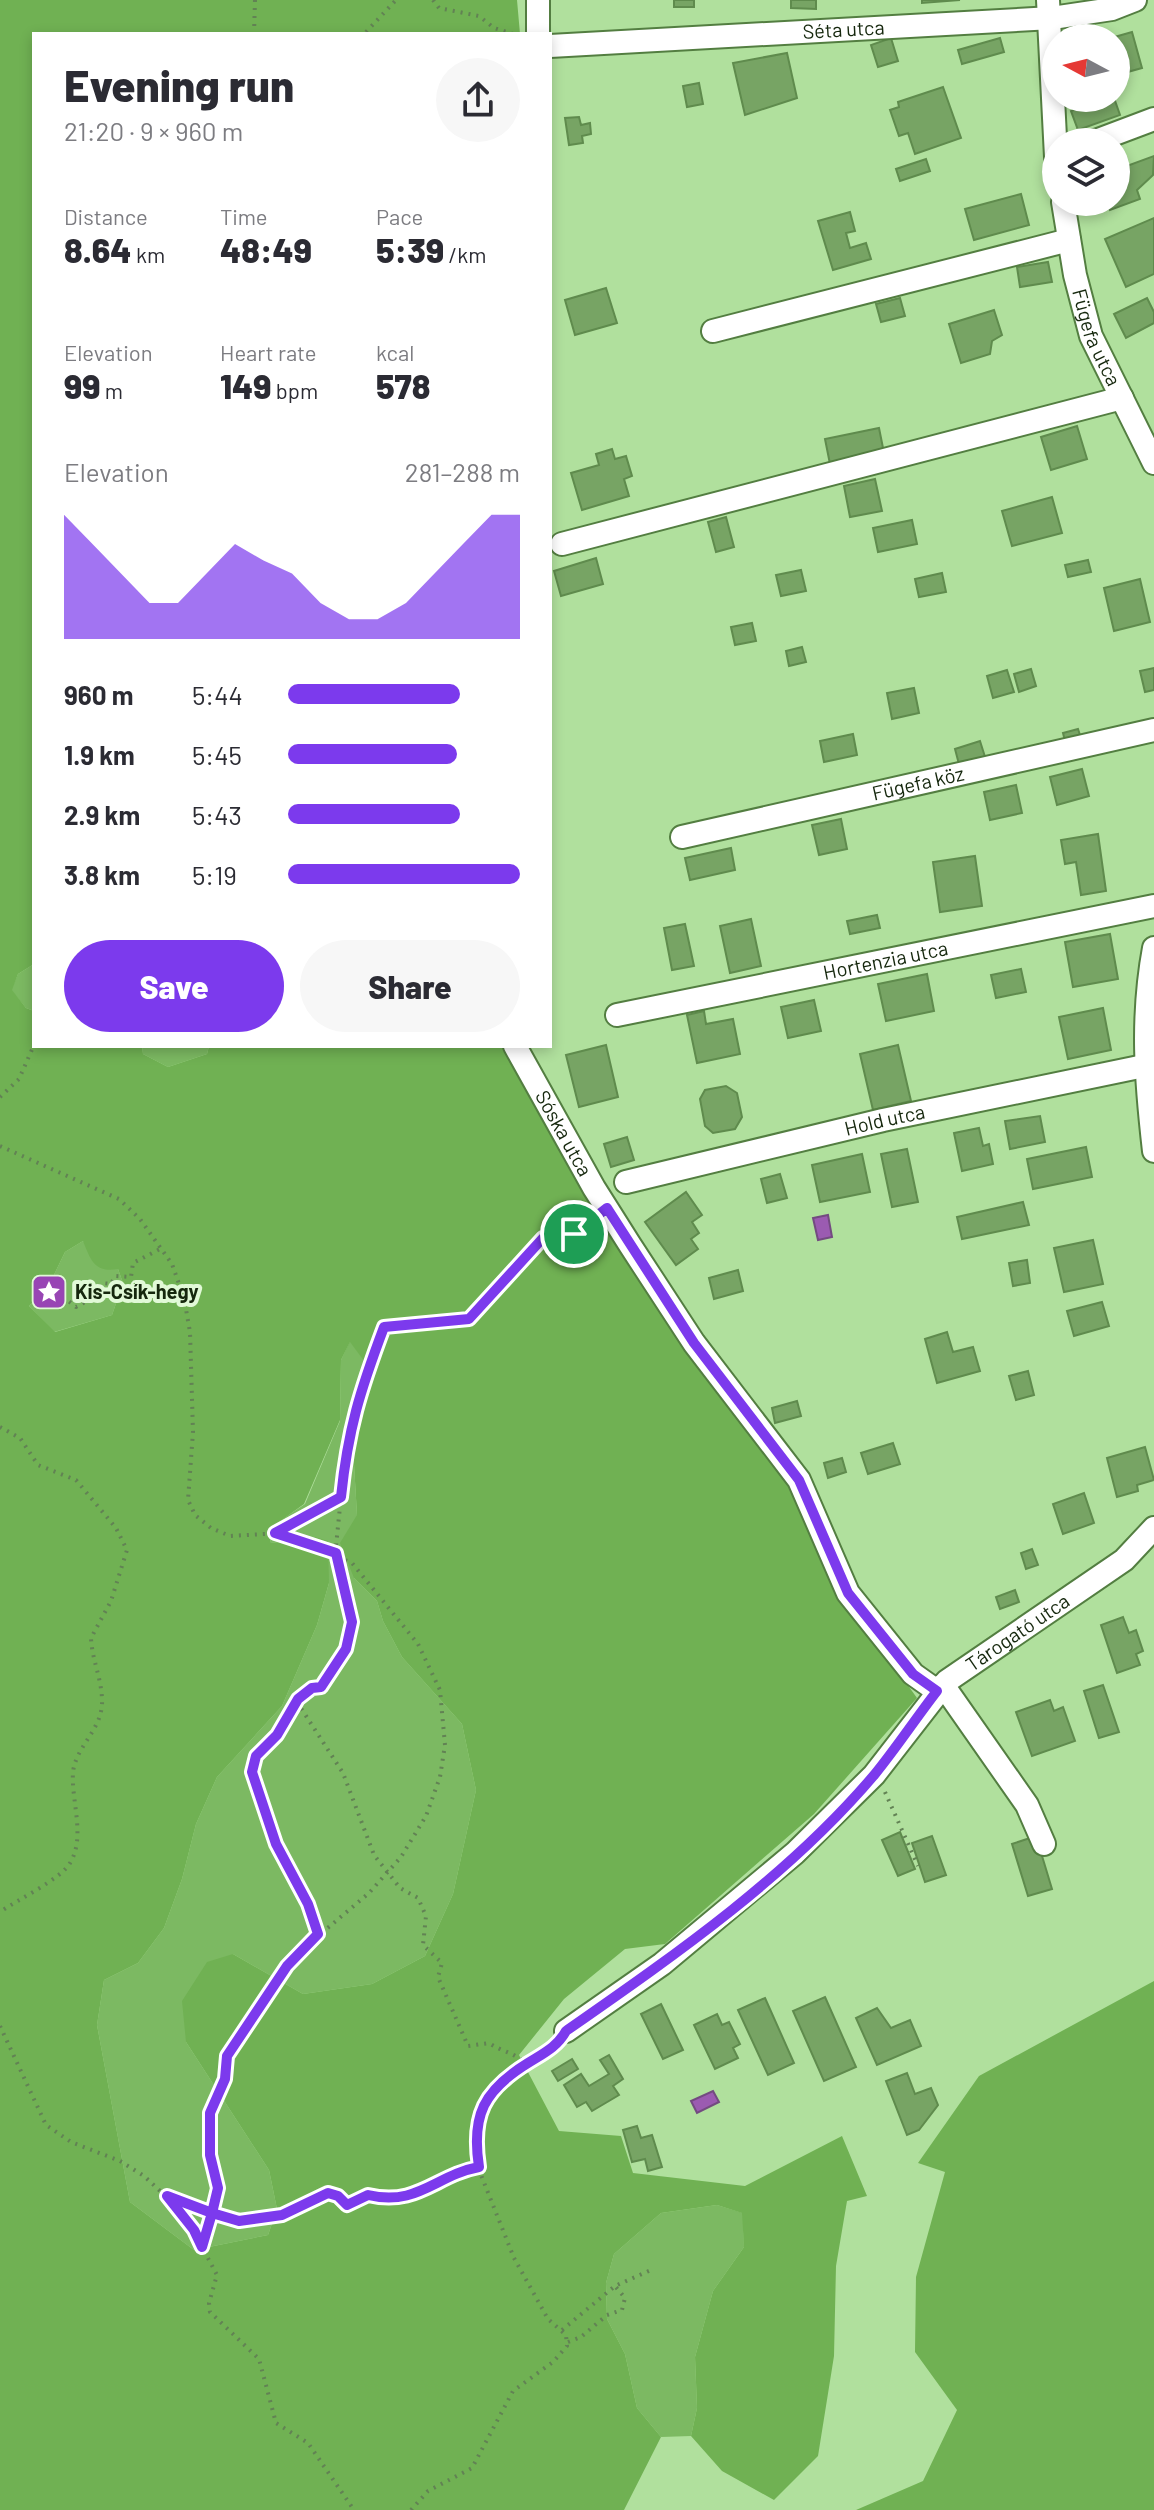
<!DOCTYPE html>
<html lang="en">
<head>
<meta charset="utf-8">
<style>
  :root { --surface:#fff; --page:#f7f7f7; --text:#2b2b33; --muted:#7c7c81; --accent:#7c3aed }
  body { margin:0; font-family:Barlow,sans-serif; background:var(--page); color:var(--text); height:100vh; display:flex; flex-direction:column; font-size:30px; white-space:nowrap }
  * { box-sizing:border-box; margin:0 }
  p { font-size:26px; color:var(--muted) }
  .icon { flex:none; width:44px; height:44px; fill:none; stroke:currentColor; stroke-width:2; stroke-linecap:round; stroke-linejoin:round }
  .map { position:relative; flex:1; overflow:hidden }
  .sheet { position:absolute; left:32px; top:32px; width:520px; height:1016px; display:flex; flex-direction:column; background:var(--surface); border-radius:0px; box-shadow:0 4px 12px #0003 }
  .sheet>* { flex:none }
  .needle { width:52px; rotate:277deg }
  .buttons { position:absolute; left:1042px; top:24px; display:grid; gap:16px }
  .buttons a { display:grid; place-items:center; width:88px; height:88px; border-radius:50%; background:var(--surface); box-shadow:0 4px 12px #0003; font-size:40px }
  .pin { position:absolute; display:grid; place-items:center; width:68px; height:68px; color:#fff; margin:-34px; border:4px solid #fff; border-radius:50%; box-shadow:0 2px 8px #0007 }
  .round { display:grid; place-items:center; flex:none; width:84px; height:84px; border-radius:42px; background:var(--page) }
  .head { display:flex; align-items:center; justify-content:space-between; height:136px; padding:0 32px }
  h1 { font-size:44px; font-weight:800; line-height:60px }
  .stats { display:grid; grid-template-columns:repeat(3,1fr); gap:12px; height:136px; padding:8px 32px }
  .stats div { display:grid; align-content:center }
  .stats b { font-size:34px; font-weight:800 }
  .stats small { font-size:22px; font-weight:400 }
  .stats p { font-size:22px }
  .chart { height:224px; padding:16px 32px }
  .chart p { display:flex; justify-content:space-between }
  .chart svg { width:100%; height:144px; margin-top:8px; fill:var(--accent); opacity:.7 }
  .primary-button { display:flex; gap:16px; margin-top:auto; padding:16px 32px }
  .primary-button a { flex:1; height:92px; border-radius:48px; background:var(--accent); color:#fff; font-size:32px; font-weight:800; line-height:92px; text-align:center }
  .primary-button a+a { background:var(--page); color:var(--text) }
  ul { padding:0 32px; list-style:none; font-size:26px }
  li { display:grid; grid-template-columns:128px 96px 1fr; align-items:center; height:60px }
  li i { height:20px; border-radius:10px; background:var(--accent) }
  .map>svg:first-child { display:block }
  .green { fill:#7cb962 }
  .forest { fill:#70b153; fill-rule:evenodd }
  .water { fill:#9b5bb1; stroke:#734b80; stroke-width:2 }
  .building { fill:#77a464; stroke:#5f8b4d; stroke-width:2 }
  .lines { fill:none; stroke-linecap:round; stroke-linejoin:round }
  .minor-casing { stroke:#537e41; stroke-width:26 }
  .path { stroke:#628254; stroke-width:4; stroke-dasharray:2 6; stroke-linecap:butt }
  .minor { stroke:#fff; stroke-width:22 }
  .route-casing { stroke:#fff; stroke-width:16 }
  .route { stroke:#7c3aed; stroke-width:10 }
  .labels { text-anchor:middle; stroke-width:8; stroke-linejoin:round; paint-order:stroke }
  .street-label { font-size:20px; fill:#15270d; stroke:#e1f9d7 }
  .poi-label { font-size:20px; font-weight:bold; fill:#15270d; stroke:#e1f9d7; text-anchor:start }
</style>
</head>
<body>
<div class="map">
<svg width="1154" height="2510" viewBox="0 0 1154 2510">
  <rect width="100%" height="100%" fill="#b0e09d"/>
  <g class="green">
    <path d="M34,964V1011L26,1008L11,990L18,974Z"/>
    <path d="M142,1046H209L207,1054L168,1067L143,1054Z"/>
    <path d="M83,1241L118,1269L123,1283L112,1315L54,1332L29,1306L51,1281L65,1252Z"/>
    <path d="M350,1341L367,1364L352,1430L357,1515L354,1578L377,1601L383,1621L402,1657L462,1724L476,1790L453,1894L425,1956L372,1984L303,1994L233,1954L186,2042L269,2170L277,2209L268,2235L194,2250L130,2202L97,2025L104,1980L138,1963L164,1928L182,1879L196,1824L217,1777L282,1706L317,1625L329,1583L315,1537L271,1543L268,1529L305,1504L340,1421L341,1360Z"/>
    <path d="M717,2205L743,2213L744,2247L713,2291L695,2357L697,2408L691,2436L661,2437L637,2408L625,2354L607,2319L606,2283L614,2254L661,2213Z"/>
  </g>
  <g class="forest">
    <path d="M0,0H517L520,34H34V964L18,974L12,990L26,1008L34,1011V1046H142L143,1054L168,1067L207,1054L209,1046H514L803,1501L832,1579L917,1698L814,1814L665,1944L625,1949L564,1999L519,2055L559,2131L621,2136L633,2173L745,2186L842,2136L867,2196L847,2201L836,2266L834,2356L818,2456L774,2500L722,2471L691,2436L697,2408L695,2357L713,2291L744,2247L742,2213L717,2205L661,2213L614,2254L606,2283L607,2319L625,2354L637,2408L661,2437L624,2510H0ZM83,1241C91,1261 95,1273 118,1269L123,1283L112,1315L55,1332L29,1306L51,1281L65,1252ZM350,1342L367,1365L352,1430L357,1515L340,1543L354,1578L377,1601L383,1621L402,1657L462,1724L476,1790L453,1894L425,1956L372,1984L303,1994L233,1954L207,1962L182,2001L186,2042L269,2170L277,2209L268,2235L194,2250L130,2202L97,2025L104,1980L138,1963L164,1928L182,1879L196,1824L217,1777L282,1706L317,1625L329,1583L328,1541L315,1537L271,1543L268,1530L304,1504L340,1420L341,1360Z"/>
    <path d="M1154,1981V2510H856L923,2481L957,2410L915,2352L916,2277L945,2172L918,2163L979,2076Z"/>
  </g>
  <g class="water">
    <path d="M828,1215L832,1237L818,1240L813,1218Z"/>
    <path d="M713,2091L719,2102L697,2113L691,2101Z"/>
  </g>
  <g class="building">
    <rect x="674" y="0" width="20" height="7"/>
    <path d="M791,0H816V9L791,8Z"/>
    <path d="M922,0H960L922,3Z"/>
    <path d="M1132,32L1142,68L1117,75L1121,87L1116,89V38H1111Z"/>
    <path d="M891,38L898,61L878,67L871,45Z"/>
    <path d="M1000,38L1004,52L962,64L958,50Z"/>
    <path d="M787,53L797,98L745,115L733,63Z"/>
    <path d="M699,83L703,104L687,107L683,86Z"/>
    <path d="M943,87L961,138L915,154L908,133L899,136L890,110L899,107L898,102Z"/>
    <path d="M1108,98H1114L1120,115L1078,130L1071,111Z"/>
    <path d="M579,117L581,125L590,123L591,134L582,136L583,143L569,145L565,118Z"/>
    <path d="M1154,156L1153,175L1137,190L1140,199L1110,210L1107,202H1116V170Z"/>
    <path d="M926,159L930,171L900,181L896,169Z"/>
    <path d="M1021,194L1029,225L974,240L965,209Z"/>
    <path d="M850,212L855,231L846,233L850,248L866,243L871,259L833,270L818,221Z"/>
    <path d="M1154,218V274L1126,287L1105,239Z"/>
    <path d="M1048,262L1052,282L1020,287L1017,267Z"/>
    <path d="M606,288L617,323L575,335L565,300Z"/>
    <path d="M900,298L905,316L881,322L876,304Z"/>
    <path d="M1147,298L1154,312V323L1126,338L1114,314Z"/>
    <path d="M994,310L1002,335L992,341L990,354L961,363L949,324Z"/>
    <path d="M1077,426L1087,459L1051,470L1041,437Z"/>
    <path d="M879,428L885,458L831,469L825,439Z"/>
    <path d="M612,449L615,459L626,456L632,476L624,479L629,496L582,510L571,473L599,465L596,454Z"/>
    <path d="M875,479L882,511L850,517L844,486Z"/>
    <path d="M1052,497L1062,533L1012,546L1002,511Z"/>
    <path d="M726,517L734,547L716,552L708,522Z"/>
    <path d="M912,520L917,544L878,552L873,528Z"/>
    <path d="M596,558L603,584L561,596L554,571Z"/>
    <path d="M1088,560L1091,572L1068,577L1065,565Z"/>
    <path d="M801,570L806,591L781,596L776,575Z"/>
    <path d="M942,573L946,592L919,597L915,579Z"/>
    <path d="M1140,579L1150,622L1114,631L1104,588Z"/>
    <path d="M752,623L756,641L735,645L731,627Z"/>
    <path d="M802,647L806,662L789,666L786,651Z"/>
    <path d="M1154,668V690L1145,692L1140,671Z"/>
    <path d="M1031,669L1036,686L1019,692L1014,674Z"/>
    <path d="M1007,670L1014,692L993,698L987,676Z"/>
    <path d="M914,688L919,713L892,719L887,693Z"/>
    <path d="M1078,729L1082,741L1066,745L1063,733Z"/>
    <path d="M853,734L857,755L824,762L820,741Z"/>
    <path d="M980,741L986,760L960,768L955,749Z"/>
    <path d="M1082,769L1089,796L1057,805L1050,777Z"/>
    <path d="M1016,785L1022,813L990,820L984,792Z"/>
    <path d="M841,819L847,849L819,855L812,825Z"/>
    <path d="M1098,834L1106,891L1081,895L1076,862L1065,864L1061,840Z"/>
    <path d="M731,848L735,870L690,880L685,858Z"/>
    <path d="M975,856L982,906L940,912L933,862Z"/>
    <path d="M877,915L880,928L850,934L847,921Z"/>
    <path d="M751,919L761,966L730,973L720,926Z"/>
    <path d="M685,924L694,966L672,970L664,928Z"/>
    <path d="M1110,934L1118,979L1073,987L1065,942Z"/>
    <path d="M1021,969L1026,992L996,998L991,975Z"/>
    <path d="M927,974L934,1011L886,1021L878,984Z"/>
    <path d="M814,1000L821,1031L788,1038L781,1007Z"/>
    <path d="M1103,1008L1111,1050L1068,1059L1059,1017Z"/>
    <path d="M704,1011L706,1024L733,1019L740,1054L697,1063L687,1015Z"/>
    <path d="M606,1045L618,1097L579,1107L566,1055Z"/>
    <path d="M898,1045L911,1101L873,1110L860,1054Z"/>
    <path d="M726,1086L737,1093L742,1117L735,1129L713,1133L705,1126L700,1099L705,1090Z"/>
    <path d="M1040,1116L1045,1142L1010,1149L1005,1121Z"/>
    <path d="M979,1128L983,1146L989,1144L993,1164L962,1171L954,1133Z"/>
    <path d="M627,1137L634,1160L611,1167L604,1144Z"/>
    <path d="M1086,1147L1092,1177L1033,1189L1027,1159Z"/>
    <path d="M907,1149L918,1202L892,1207L881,1154Z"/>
    <path d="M862,1154L870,1192L820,1202L812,1165Z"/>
    <path d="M780,1174L787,1198L767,1203L761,1179Z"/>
    <path d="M686,1192L702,1215L692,1222L699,1233L691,1239L698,1249L676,1265L645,1222Z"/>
    <path d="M1023,1202L1029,1225L962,1239L957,1217Z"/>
    <path d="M1093,1240L1103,1284L1064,1292L1054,1248Z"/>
    <path d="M1027,1260L1030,1283L1013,1286L1009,1263Z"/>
    <path d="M738,1270L743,1291L714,1299L709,1278Z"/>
    <path d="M1102,1302L1109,1326L1074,1336L1067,1311Z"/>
    <path d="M947,1332L953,1352L973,1347L980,1371L937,1383L925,1339Z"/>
    <path d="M1028,1371L1034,1395L1016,1400L1009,1376Z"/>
    <path d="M797,1401L801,1416L775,1423L772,1408Z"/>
    <path d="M893,1443L900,1464L868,1474L861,1453Z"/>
    <path d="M1145,1447L1154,1480L1137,1485L1138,1491L1117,1497L1107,1458Z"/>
    <path d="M842,1458L846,1472L828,1478L824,1463Z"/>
    <path d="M1084,1493L1094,1523L1063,1534L1053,1504Z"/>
    <path d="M1032,1549L1038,1565L1026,1569L1021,1553Z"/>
    <path d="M1015,1590L1019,1602L1000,1609L996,1597Z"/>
    <path d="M1123,1617L1129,1633L1136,1630L1143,1651L1136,1654L1140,1665L1117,1673L1101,1625Z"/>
    <path d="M1103,1685L1119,1732L1099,1738L1084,1691Z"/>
    <path d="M1050,1700L1054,1711L1063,1707L1075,1741L1032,1756L1016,1712Z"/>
    <path d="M900,1832L915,1869L898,1876L882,1840Z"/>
    <path d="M932,1836L946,1875L925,1882L912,1843Z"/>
    <path d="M1036,1836L1052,1889L1028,1896L1012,1844Z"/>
    <path d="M825,1997L856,2067L824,2081L793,2011Z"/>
    <path d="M765,1998L794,2063L768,2075L738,2010Z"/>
    <path d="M661,2004L683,2050L663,2059L641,2014Z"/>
    <path d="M877,2008L891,2028L910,2020L921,2046L877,2065L856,2018Z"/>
    <path d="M717,2014L722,2025L729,2022L740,2044L733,2048L738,2058L715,2069L694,2025Z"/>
    <path d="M609,2055L623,2079L613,2086L619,2095L592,2111L586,2102L577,2107L564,2085L581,2074L589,2086L609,2074L600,2060Z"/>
    <path d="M572,2059L578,2069L558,2081L552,2071Z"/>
    <path d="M907,2073L915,2094L931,2088L938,2105L919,2130L907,2135L886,2081Z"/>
    <path d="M637,2126L641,2138L652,2135L662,2167L648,2171L645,2159L632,2162L623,2130Z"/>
  </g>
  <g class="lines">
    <defs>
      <g id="minor">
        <path d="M1048,0L1056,157"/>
        <path d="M538,34V0"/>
        <path id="s1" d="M550,46L1052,18L1112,9L1135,0"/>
        <path d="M1093,142L1154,119"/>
        <path id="s2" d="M1063,202L1075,275L1091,336L1154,463"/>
        <path d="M713,331L1069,240"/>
        <path d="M562,544L1122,398"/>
        <path id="s3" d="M682,837L1154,730"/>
        <path d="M1154,948C1141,1018 1146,1081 1154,1151"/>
        <path id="s4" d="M617,1015L1154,906"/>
        <path id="s5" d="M515,1046L594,1188L630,1245L694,1343L799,1480L848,1593L913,1674L937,1691"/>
        <path id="s6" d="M626,1182L883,1120L1144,1066"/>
        <path d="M943,1685L1027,1805L1044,1844"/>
        <path id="s7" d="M566,2031L662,1964L795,1853L874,1775L947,1681L1124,1560L1154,1528"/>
      </g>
    </defs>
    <use href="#minor" class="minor-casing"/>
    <g class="path">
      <path d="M433,0L439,8L479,16L494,28L513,34"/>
      <path d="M366,32L396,0"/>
      <path d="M254,34L255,0"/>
      <path d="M0,1097L19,1079L34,1045"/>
      <path d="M0,1146L119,1199L140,1219L172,1264L184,1298L190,1332L193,1432L188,1500L195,1515L211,1528L230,1536L282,1533L352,1563L418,1644L440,1690L445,1745L440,1777L426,1816L401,1857L369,1893L297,1954L229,2051L225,2079L210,2113V2155L218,2188L202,2247L217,2275L209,2303L210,2312L259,2359L276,2423L308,2443L354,2510"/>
      <path d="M49,1297L53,1300L62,1296L76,1307L87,1301L102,1283L111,1284L115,1276L131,1277L133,1263L160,1249"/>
      <path d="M0,1427L20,1438L38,1465L76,1480L116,1528L127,1550L111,1601L91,1638C92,1661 103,1681 102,1705C100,1731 76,1747 73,1772C71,1801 86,1837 70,1863C61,1879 17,1900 0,1912"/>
      <path d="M277,1532L341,1497"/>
      <path d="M297,1702L343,1773L374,1855L400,1888L418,1898L426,1916L423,1945L442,1963L438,1977L468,2046L489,2043C502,2052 514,2052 526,2064"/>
      <path d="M885,1792L918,1866"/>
      <path d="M318,1934C307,1895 244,1797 254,1762C258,1748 273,1741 281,1729C293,1710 298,1692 321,1687L346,1649L352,1627L336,1546L347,1438L384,1327L469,1319L543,1238L574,1234L590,1221"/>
      <path d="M0,2026L46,2125L71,2142L120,2161L144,2176L172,2202L201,2244"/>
      <path d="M167,2196L182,2204L203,2208L225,2220L239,2221L282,2215L328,2193L338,2196L347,2205L368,2195C416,2207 437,2176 479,2167"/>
      <path d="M562,2330L615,2286L651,2270"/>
      <path d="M568,2342L581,2337L607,2315L622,2310L625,2298L615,2286"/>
      <path d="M411,2510L428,2491L472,2468L513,2391L553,2362L567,2346L566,2335L548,2319L514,2258L481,2175L477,2153L480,2113L491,2091L553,2048"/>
    </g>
    <use href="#minor" class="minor"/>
  </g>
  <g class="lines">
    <defs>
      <path id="route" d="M574,1234L543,1238L469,1319L384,1327C360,1391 348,1429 341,1497L275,1533L336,1553L352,1622L346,1649L321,1687L312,1688L298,1699L277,1735L256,1756L252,1772L276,1844L308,1904L318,1934L287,1966L227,2056L225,2079L210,2113V2155L218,2188L212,2213L167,2196L194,2230L202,2247L212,2213L239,2221L282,2215L328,2193L338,2196L347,2205L368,2195C417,2207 436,2175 479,2167C471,2115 484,2090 528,2063C544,2053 557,2047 566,2031C675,1955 789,1876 875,1774C897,1747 916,1718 937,1691L913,1674L848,1593L799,1480L694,1343L607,1208L574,1234"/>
    </defs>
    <use href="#route" class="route-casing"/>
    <use href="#route" class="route"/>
  </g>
  <defs>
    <symbol id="sight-square" viewBox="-11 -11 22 22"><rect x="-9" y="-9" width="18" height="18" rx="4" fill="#9845b4" stroke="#e1f9d7"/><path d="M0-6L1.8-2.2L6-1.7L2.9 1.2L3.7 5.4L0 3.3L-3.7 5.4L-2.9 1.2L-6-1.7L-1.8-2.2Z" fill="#fff"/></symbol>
  </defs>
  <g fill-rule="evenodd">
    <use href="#sight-square" x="29" y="1272" width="40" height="40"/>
  </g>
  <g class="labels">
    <g class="street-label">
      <text dy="7" stroke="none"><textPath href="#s1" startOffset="294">Séta utca</textPath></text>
      <text dy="7" stroke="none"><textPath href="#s2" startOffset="140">Fügefa utca</textPath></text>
      <text dy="7" stroke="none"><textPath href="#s3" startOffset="242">Fügefa köz</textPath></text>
      <text dy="7" stroke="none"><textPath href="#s4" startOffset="274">Hortenzia utca</textPath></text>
      <text dy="7" stroke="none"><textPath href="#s6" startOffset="266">Hold utca</textPath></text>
      <text dy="7" stroke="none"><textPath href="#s5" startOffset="100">Sóska utca</textPath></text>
      <text dy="7" stroke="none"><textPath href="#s7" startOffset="606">Tárogató utca</textPath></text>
    </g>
    <g class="poi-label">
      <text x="75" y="1299">Kis-Csík-hegy</text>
    </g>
  </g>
</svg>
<div class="buttons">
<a><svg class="needle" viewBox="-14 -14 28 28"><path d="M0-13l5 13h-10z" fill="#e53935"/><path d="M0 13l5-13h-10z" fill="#7c7c81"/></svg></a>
<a><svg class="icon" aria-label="layers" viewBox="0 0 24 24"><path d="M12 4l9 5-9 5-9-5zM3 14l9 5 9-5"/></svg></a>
</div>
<div class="pin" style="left:574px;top:1234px;background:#1e9e55"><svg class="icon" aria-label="arrive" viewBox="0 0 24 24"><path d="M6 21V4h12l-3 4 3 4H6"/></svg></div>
<section class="sheet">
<div class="head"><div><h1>Evening run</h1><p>21:20 · 9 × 960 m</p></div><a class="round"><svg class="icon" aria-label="share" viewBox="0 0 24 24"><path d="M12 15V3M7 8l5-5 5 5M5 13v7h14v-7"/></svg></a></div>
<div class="stats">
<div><p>Distance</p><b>8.64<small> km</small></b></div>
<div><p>Time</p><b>48:49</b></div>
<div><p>Pace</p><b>5:39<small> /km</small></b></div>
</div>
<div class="stats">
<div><p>Elevation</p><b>99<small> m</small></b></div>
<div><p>Heart rate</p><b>149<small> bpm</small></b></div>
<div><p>kcal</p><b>578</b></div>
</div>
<div class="chart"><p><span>Elevation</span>281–288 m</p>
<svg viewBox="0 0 160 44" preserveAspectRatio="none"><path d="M0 44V6L10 15L20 24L30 33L40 33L50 24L60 15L70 20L80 24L90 33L100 38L110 38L120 33L130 24L140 15L150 6L160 6V44z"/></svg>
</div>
<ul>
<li><b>960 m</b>5:44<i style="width:74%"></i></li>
<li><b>1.9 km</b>5:45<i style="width:73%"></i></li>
<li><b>2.9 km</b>5:43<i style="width:74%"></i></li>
<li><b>3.8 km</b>5:19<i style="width:100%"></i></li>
</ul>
<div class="primary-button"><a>Save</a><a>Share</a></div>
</section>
</div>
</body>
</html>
